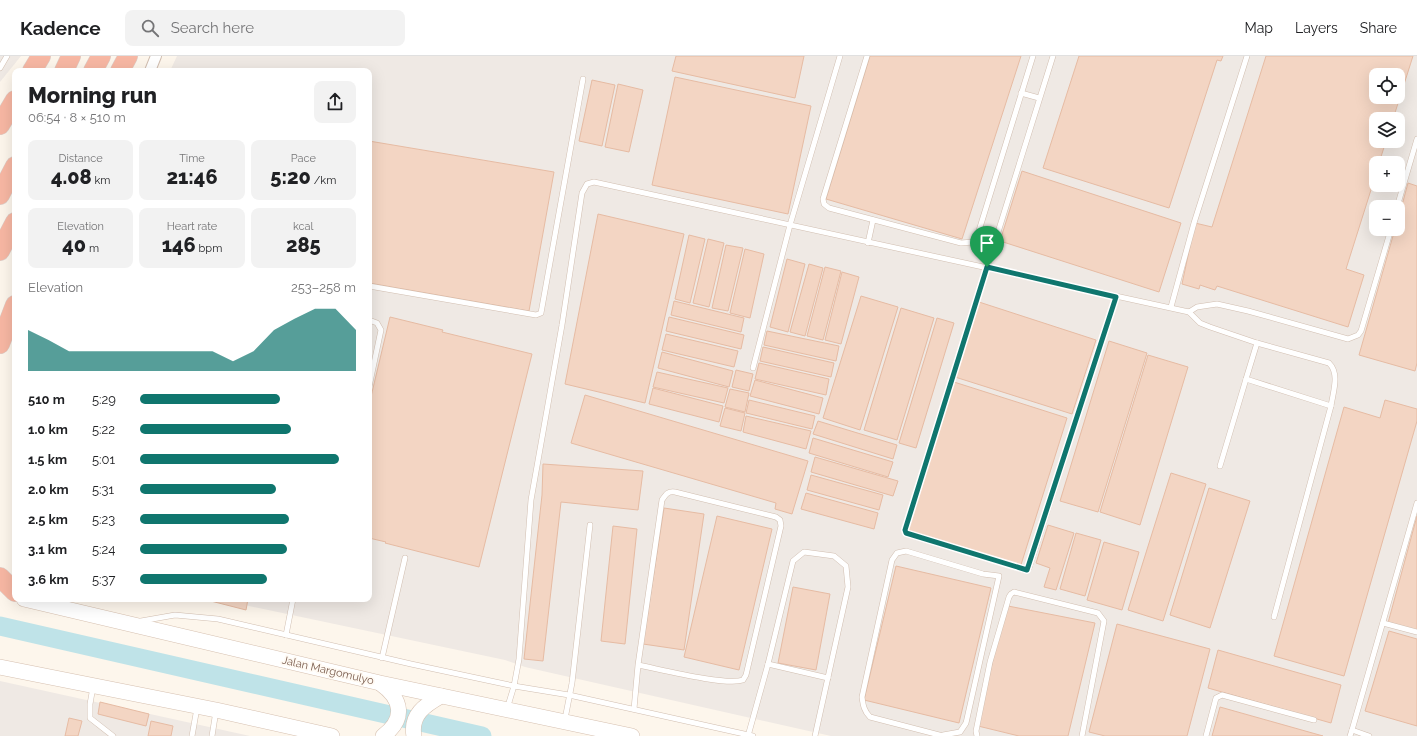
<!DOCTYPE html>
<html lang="en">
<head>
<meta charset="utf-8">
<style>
  :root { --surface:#fff; --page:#f2f2f2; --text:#202124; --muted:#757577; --line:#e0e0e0; --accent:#0f766e }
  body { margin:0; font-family:Raleway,sans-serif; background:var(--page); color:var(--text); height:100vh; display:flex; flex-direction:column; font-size:15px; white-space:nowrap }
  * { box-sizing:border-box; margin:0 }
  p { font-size:13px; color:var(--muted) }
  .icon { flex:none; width:22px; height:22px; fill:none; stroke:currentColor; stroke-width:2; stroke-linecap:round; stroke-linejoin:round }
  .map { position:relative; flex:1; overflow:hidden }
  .side { position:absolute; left:12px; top:12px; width:360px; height:534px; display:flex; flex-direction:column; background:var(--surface); border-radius:8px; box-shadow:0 4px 16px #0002 }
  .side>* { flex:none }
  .fabs { position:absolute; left:1369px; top:12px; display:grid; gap:8px }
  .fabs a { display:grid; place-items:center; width:36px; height:36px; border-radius:8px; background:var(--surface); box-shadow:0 4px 16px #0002; font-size:20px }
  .pin { position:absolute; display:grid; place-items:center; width:34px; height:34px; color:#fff; margin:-41px -17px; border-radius:50% 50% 50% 0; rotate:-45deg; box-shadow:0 0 4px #0007 }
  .pin .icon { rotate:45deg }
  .round { display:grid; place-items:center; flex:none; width:42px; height:42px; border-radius:8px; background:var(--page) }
  .summary { display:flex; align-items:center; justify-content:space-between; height:68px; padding:0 16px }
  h1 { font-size:22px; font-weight:800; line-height:30px }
  .metrics { display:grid; grid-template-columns:repeat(3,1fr); gap:6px; height:68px; padding:4px 16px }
  .metrics div { display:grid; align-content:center; border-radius:8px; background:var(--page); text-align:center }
  .metrics b { font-size:20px; font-weight:800 }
  .metrics small { font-size:11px; font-weight:400 }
  .metrics p { font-size:11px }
  .chart { height:112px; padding:8px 16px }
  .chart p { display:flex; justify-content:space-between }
  .chart svg { width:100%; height:72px; margin-top:4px; fill:var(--accent); opacity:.7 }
  ul { padding:0 16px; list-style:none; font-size:13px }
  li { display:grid; grid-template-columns:64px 48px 1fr; align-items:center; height:30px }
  li i { height:10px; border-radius:5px; background:var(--accent) }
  header { display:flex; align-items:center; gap:24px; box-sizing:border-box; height:56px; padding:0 20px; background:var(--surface); border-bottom:1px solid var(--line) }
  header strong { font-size:19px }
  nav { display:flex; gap:22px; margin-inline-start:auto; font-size:14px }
  .search { width:280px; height:36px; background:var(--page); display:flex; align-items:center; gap:10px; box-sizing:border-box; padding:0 14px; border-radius:8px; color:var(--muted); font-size:15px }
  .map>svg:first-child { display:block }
  .industrial { fill:#efe9e4; fill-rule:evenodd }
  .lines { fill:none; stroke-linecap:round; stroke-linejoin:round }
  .river { stroke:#bfe3e8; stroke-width:19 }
  .building { fill:#f3d5c3; stroke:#e6bba3; fill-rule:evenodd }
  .service-casing { stroke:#d1beb0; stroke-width:6 }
  .minor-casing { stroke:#d1beb0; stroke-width:12 }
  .secondary-casing { stroke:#d6c0b0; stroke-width:16 }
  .motorway-casing { stroke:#dad1cd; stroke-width:20 }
  .service { stroke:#fff; stroke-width:5 }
  .minor { stroke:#fff; stroke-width:10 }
  .secondary { stroke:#fff; stroke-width:15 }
  .motorway { stroke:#f7b7a3; stroke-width:19 }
  .route-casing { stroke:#fff; stroke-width:8 }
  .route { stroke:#0f766e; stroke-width:5 }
  .labels { text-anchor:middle; stroke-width:3.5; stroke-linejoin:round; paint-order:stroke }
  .street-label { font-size:11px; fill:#7a5c4d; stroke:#fffaf3 }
</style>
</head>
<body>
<header>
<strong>Kadence</strong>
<div class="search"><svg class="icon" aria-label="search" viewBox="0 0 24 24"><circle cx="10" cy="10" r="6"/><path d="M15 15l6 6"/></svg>Search here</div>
<nav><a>Map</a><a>Layers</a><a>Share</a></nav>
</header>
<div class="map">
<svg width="1417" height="680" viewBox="0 0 1417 680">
  <rect width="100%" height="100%" fill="#fdf6ec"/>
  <g class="industrial">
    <path d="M0,0H21L0,26Z"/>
    <path d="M177,0H1417V680H831L525,611L505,604L216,543H369V15H170ZM1376,19H1398V41H1376ZM1376,63H1398V85H1376ZM1376,107H1398V129H1376ZM1376,151H1398V173H1376Z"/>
    <path d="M0,625L250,680H0Z"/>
  </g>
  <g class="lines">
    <path class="river" d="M0,570L482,680"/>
  </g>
  <g class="building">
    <path d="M676,0H804L795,42L672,15Z"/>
    <path d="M870,0H1021L962,183L826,143Z"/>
    <path d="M1079,0H1223L1221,5L1217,4L1169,152L1043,112Z"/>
    <path d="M1266,0H1413L1393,63H1376V85H1386L1379,107H1376V118L1346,213L1364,219L1348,271L1217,230L1215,234L1200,229L1199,233L1182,228L1195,167L1212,171ZM1376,19H1398V41H1376Z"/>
    <path d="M675,21L811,50L788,158L652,129Z"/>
    <path d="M592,24L615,29L602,90L579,85Z"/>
    <path d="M618,28L643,34L629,96L605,91Z"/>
    <path d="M369,85L554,116L529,255L369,227Z"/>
    <path d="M1022,115L1181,167L1159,236L1000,185Z"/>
    <path d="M1408,127L1417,130V307L1415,315L1359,299L1395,173H1398V164Z"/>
    <path d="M598,158L684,178L645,347L565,328Z"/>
    <path d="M689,179L705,183L690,247L675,243Z"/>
    <path d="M708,183L724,187L709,251L693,247Z"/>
    <path d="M726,189L743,192L728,255L712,252Z"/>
    <path d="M745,193L764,198L750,262L730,257Z"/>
    <path d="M787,203L805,208L788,276L770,271Z"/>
    <path d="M809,208L823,212L805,280L790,276Z"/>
    <path d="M825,211L841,215L823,284L807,280Z"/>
    <path d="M842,216L859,221L841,288L825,284Z"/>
    <path d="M861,240L898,251L860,374L823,362Z"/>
    <path d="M674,245L744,262L741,276L671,259Z"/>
    <path d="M979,246L1096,284L1072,358L955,321Z"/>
    <path d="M901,252L934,262L897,384L864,374Z"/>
    <path d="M390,261L443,274L442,276L532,298L479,511L385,487L386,486L369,482V349Z"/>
    <path d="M669,261L744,279L741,293L666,275Z"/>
    <path d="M937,262L954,267L916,392L899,387Z"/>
    <path d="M767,275L839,290L836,305L764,289Z"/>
    <path d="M666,278L738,295L734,311L662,294Z"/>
    <path d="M1109,285L1147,297L1098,456L1060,445Z"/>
    <path d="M763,291L834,307L831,321L760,305Z"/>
    <path d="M662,296L733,315L729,331L658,312Z"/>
    <path d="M1148,299L1188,311L1140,469L1100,456Z"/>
    <path d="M759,307L829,323L826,339L755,323Z"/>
    <path d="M736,314L753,318L749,335L732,331Z"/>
    <path d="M657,316L728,332L724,347L653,331Z"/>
    <path d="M755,324L823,342L819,358L750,340Z"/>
    <path d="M954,326L1067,362L1020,512L907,476Z"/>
    <path d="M653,332L723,350L719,366L649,348Z"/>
    <path d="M730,333L749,337L745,356L725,351Z"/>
    <path d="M585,339L808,405L792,458L775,453L776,447L571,387Z"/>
    <path d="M749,344L815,360L812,373L746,357Z"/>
    <path d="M1385,344L1417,353V365L1344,620L1274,600L1344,351L1380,362Z"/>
    <path d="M725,352L745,357L741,375L720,370Z"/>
    <path d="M746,360L811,375L806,393L743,376Z"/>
    <path d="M818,365L897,389L893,403L813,378Z"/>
    <path d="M813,382L893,406L888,421L809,397Z"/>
    <path d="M815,401L898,425L893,440L811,416Z"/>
    <path d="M543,408L643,415L638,454L561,446L543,605L524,603L542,439Z"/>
    <path d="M1171,417L1206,428L1163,565L1128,554Z"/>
    <path d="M811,419L883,439L879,454L807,434Z"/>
    <path d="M1209,432L1250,445L1210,572L1170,559Z"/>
    <path d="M806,437L878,457L874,473L801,453Z"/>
    <path d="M664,452L704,458L684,594L643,588Z"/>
    <path d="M717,460L772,473L739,614L684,601Z"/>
    <path d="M1417,460V575L1388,567Z"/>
    <path d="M1048,469L1074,477L1056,534L1044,531L1050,512L1036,507Z"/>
    <path d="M613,470L637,473L625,588L601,585Z"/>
    <path d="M1076,477L1101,484L1085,540L1060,533Z"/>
    <path d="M1104,486L1139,496L1122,554L1087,544Z"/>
    <path d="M896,510L991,532L959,667L864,644Z"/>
    <path d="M793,531L830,538L816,614L778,607Z"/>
    <path d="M203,543H248L246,554Z"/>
    <path d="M1008,550L1095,567L1068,680H1019L978,670L996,590Z"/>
    <path d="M1117,568L1210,593L1187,680H1105L1089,676Z"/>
    <path d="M1389,575L1417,583V670L1365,655Z"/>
    <path d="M1218,594L1341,629L1331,667L1208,632Z"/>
    <path d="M100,646L149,658L146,670L98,658Z"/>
    <path d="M1220,651L1323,680H1212Z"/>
    <path d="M69,662L82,665L78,680H65Z"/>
    <path d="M151,665L173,670L171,680H148Z"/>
  </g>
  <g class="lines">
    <defs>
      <g id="service">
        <path d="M867,0L823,143L824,148L829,152L961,187L973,186L977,181L1033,0"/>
        <path d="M1053,0L905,474V476L1025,514L1029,512L1116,241"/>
        <path d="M0,12L7,0"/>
        <path d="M1021,37L1039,42"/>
        <path d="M1397,151L1417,83"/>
        <path d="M868,187L873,164"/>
        <path d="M369,230L536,259L541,257L583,23"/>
        <path d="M1171,251L1194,167L1247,0"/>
        <path d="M1189,256L1200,267L1210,271L1257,287L1329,307C1340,318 1333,336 1331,350L1274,561"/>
        <path d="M369,264L377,267L381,274L369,331"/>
        <path d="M1257,287L1246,323L1331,350"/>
        <path d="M753,312L790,169L840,0"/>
        <path d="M1220,410L1246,323"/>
        <path d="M141,565L175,559L218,563L411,608L514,630L569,639L753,680"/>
        <path d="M1383,567L1417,576"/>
        <path d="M286,579L293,543"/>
        <path d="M382,602L405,502"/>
        <path d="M768,608L828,622"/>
        <path d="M93,631L90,648V662L113,680"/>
        <path d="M507,653L514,630L519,603L531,444L562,269L582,137L587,128L594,126L1189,256L1197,251L1217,248L1248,255L1348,283L1358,279L1361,275L1391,173"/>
        <path d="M634,653L638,609L662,444C666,438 668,435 675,436L776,461L780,464L781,470L746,619L743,624C726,630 659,613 638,609"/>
        <path d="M565,663L572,627L590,469"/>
        <path d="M1352,674L1417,447"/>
        <path d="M192,680L197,652"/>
        <path d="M212,680L216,655"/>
        <path d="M748,680L768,608L793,505L804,496L834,500L846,510L848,531L815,680"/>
        <path d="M943,680L870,661C864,655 863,649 862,641L892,504L897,497L906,495L983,518L999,520L966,667L960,676L943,679"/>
        <path d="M977,680L976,675L990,606L1009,541L1011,538L1014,536L1098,557L1104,565L1082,680"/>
        <path d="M1206,680L1216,642L1222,639L1314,664"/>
        <path d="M1350,680L1352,674L1369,680"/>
      </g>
      <path id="minor" d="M150,15L156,0"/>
      <g id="secondary">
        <path d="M24,543L380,627L632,680"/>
        <path d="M0,611L216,654L332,680"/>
        <path d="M381,628C402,643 406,663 383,680"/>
        <path d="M414,680C410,659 425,649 441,640"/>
      </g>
      <g id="motorway">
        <path d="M32,15L41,0"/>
        <path d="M64,15L71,0"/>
        <path d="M93,15L101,0"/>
        <path d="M120,15L128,0"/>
        <path d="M0,69L15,44"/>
        <path d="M0,139L15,110"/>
        <path d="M0,195L15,166"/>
        <path d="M0,288L15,249"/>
        <path d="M0,521L15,536"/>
      </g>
    </defs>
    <use href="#service" class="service-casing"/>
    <use href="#minor" class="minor-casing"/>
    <use href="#secondary" class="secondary-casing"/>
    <use href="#motorway" class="motorway-casing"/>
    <use href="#service" class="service"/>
    <use href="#minor" class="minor"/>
    <use href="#secondary" class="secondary"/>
    <use href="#motorway" class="motorway"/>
  </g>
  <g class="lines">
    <defs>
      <path id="route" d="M987,211L1116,241L1027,514L906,477L905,474Z"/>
    </defs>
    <use href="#route" class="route-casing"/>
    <use href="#route" class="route"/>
  </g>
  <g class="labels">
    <g class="street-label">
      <text transform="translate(328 614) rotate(13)" y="4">Jalan Margomulyo</text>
    </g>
  </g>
</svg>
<div class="fabs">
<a><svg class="icon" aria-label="locate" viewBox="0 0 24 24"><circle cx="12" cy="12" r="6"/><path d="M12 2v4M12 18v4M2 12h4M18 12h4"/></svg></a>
<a><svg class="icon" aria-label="layers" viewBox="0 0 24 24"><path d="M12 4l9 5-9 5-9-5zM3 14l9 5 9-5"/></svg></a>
<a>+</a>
<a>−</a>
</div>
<div class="pin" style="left:987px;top:211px;background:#1e9e55"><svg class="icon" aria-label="arrive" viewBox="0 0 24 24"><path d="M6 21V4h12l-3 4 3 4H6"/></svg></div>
<section class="side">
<div class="summary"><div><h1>Morning run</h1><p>06:54 · 8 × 510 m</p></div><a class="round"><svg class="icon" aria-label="share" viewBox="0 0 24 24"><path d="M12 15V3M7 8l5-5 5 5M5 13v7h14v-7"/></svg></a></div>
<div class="metrics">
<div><p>Distance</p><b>4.08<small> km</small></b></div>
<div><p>Time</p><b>21:46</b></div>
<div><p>Pace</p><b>5:20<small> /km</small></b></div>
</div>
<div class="metrics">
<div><p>Elevation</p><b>40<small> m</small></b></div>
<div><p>Heart rate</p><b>146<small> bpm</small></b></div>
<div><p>kcal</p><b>285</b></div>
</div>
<div class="chart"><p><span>Elevation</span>253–258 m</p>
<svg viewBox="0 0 160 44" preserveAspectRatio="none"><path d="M0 44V19L10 25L20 32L30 32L40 32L50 32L60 32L70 32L80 32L90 32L100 38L110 32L120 19L130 12L140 6L150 6L160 19V44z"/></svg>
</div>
<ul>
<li><b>510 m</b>5:29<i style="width:65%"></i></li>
<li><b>1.0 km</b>5:22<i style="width:70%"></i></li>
<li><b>1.5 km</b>5:01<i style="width:92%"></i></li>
<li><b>2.0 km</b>5:31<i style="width:63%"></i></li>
<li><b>2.5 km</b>5:23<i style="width:69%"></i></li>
<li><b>3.1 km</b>5:24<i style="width:68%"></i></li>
<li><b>3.6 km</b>5:37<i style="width:59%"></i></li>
</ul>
</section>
</div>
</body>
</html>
